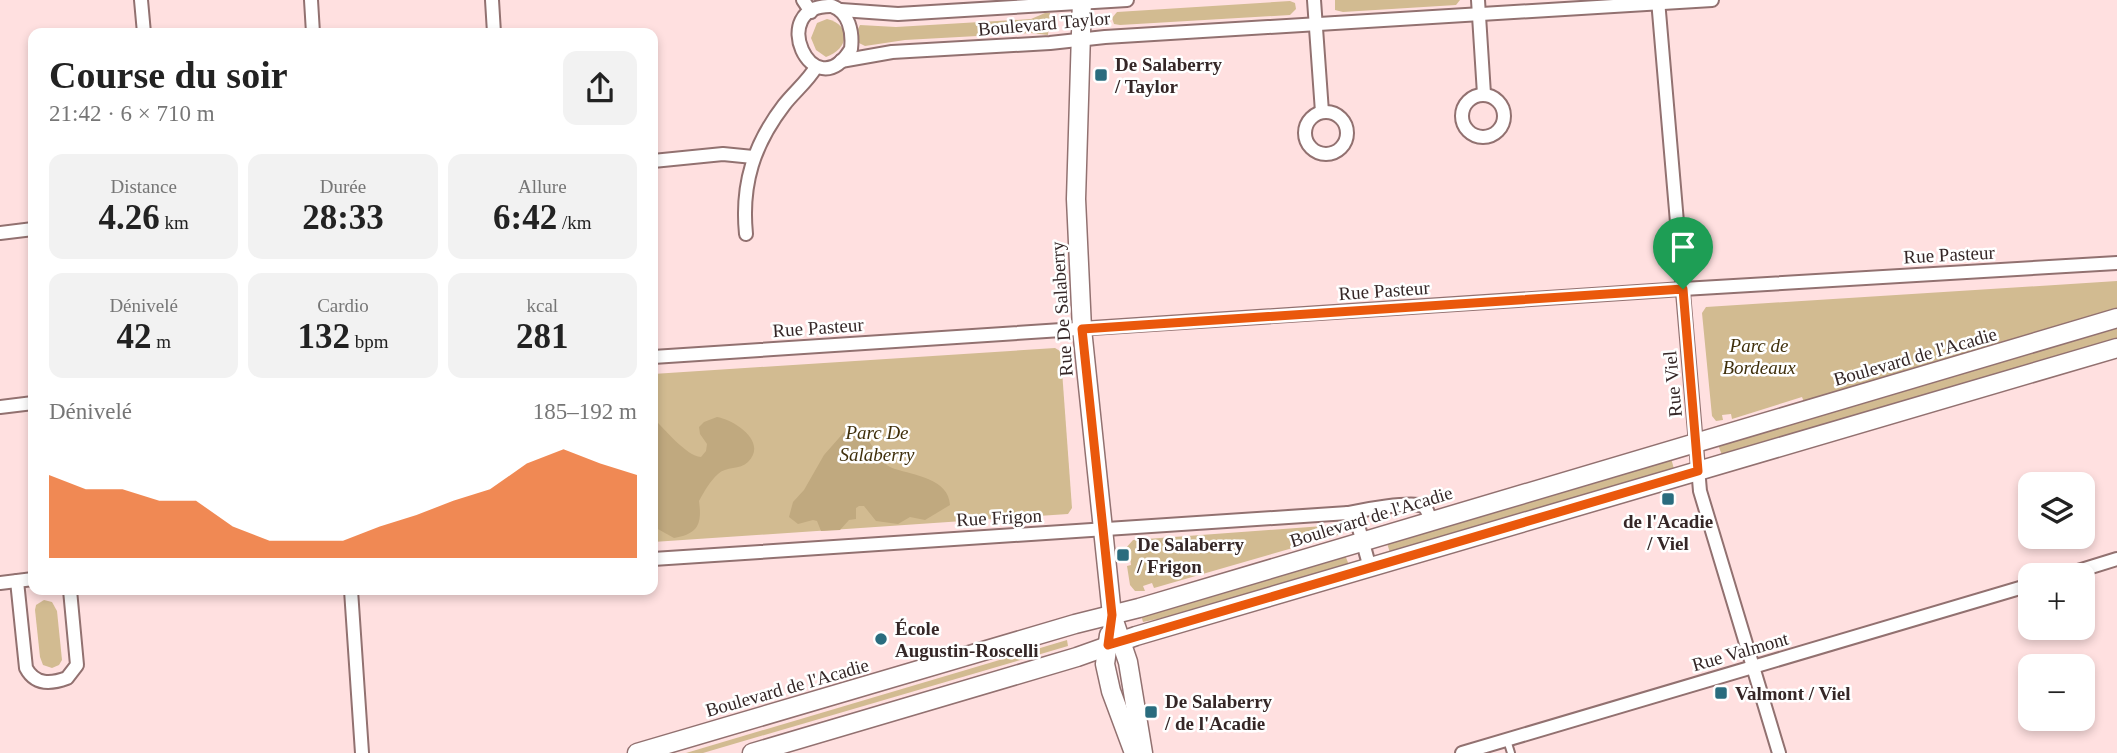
<!DOCTYPE html>
<html lang="fr">
<head>
<meta charset="utf-8">
<style>
  :root { --surface:#fff; --page:#f2f2f2; --text:#222; --muted:#767676; --accent:#ea580c }
  body { margin:0; font-family:Georgia,serif; background:var(--page); color:var(--text); height:100vh; display:flex; flex-direction:column; font-size:26px; white-space:nowrap }
  * { box-sizing:border-box; margin:0 }
  p { font-size:23px; color:var(--muted) }
  .icon { flex:none; width:38px; height:38px; fill:none; stroke:currentColor; stroke-width:2; stroke-linecap:round; stroke-linejoin:round }
  .map { position:relative; flex:1; overflow:hidden }
  .side { position:absolute; left:28px; top:28px; width:630px; height:567px; display:flex; flex-direction:column; background:var(--surface); border-radius:14px; box-shadow:0 4px 10px #0003 }
  .side>* { flex:none }
  .fabs { position:absolute; left:2018px; top:472px; display:grid; gap:14px }
  .fabs a { display:grid; place-items:center; width:77px; height:77px; border-radius:14px; background:var(--surface); box-shadow:0 4px 10px #0003; font-size:35px }
  .pin { position:absolute; display:grid; place-items:center; width:60px; height:60px; color:#fff; margin:-72px -30px; border-radius:50% 50% 50% 0; rotate:-45deg; box-shadow:0 0 7px #0007 }
  .pin .icon { rotate:45deg }
  .round { display:grid; place-items:center; flex:none; width:74px; height:74px; border-radius:14px; background:var(--page) }
  .head { display:flex; align-items:center; justify-content:space-between; height:119px; padding:0 21px }
  h1 { font-size:38px; font-weight:700; line-height:52px }
  .figures { display:grid; grid-template-columns:repeat(3,1fr); gap:10px; height:119px; padding:7px 21px }
  .figures div { display:grid; align-content:center; border-radius:14px; background:var(--page); text-align:center }
  .figures b { font-size:35px; font-weight:700 }
  .figures small { font-size:19px; font-weight:400 }
  .figures p { font-size:19px }
  .chart { height:196px; padding:14px 21px }
  .chart p { display:flex; justify-content:space-between }
  .chart svg { width:100%; height:126px; margin-top:7px; fill:var(--accent); opacity:.7 }
  .map>svg:first-child { display:block }
  .green { fill:#d2bb91 }
  .forest { fill:#c0a97f }
  .lines { fill:none; stroke-linecap:round; stroke-linejoin:round }
  .service-casing { stroke:#927170; stroke-width:10 }
  .minor-casing { stroke:#927170; stroke-width:16 }
  .secondary-casing { stroke:#927170; stroke-width:21 }
  .service { stroke:#fff; stroke-width:6 }
  .minor { stroke:#fff; stroke-width:12 }
  .secondary { stroke:#fff; stroke-width:18 }
  .route-casing { stroke:#fff; stroke-width:14 }
  .route { stroke:#ea580c; stroke-width:9 }
  .poi-dot { fill:#2a6c7e; stroke:#fff; stroke-width:2.5 }
  .labels { text-anchor:middle; stroke-width:5; stroke-linejoin:round; paint-order:stroke }
  .street-label { font-size:19px; fill:#352727; stroke:#fff }
  .poi-label { font-size:19px; font-weight:bold; fill:#352727; stroke:#fff; text-anchor:start }
  .park-label { font-size:19px; font-style:italic; fill:#40300c; stroke:#fff }
</style>
</head>
<body>
<div class="map">
<svg width="2117" height="753" viewBox="0 0 2117 753">
  <rect width="100%" height="100%" fill="#ffe0e0"/>
  <g class="green">
    <path d="M1335,0H1460L1456,5L1343,12L1335,10Z"/>
    <path d="M1290,1L1295,3L1296,9L1290,15L1120,25L1114,24L1112,18L1117,12Z"/>
    <path d="M1045,13H1050L1048,35L1031,33L905,40L865,46L859,43L858,29L860,25L896,27L1031,19Z"/>
    <path d="M827,19C852,25 849,49 826,57L816,50L811,38L817,23Z"/>
    <path d="M2117,281V309L1804,402L1802,397L1732,419L1731,414L1722,415L1723,420L1716,421L1712,416L1702,313L1706,307Z"/>
    <path d="M2117,326V338L1722,455L1718,445Z"/>
    <path d="M1055,348L1060,351L1061,357L1072,508L1068,514L653,542V374Z"/>
    <path d="M1671,458L1674,469L1390,553L1387,543Z"/>
    <path d="M1336,525L1338,535L1154,588L1152,583L1143,586L1145,591H1135L1130,585L1127,566L1131,565L1130,557L1126,556V548L1133,540Z"/>
    <path d="M1345,555L1349,565L1195,611L1143,622L1141,615Z"/>
    <path d="M44,600L52,602L57,611L62,660L59,665L52,668L43,665L40,657L35,610L36,605Z"/>
    <path d="M1067,640L1068,646L703,753H686Z"/>
  </g>
  <g class="forest">
    <path d="M717,417C735,420 768,442 748,462C740,470 726,466 718,474C710,481 704,492 699,501C702,523 699,534 674,538L656,528L653,530V418C664,428 686,456 701,457L706,451L707,444L700,434L699,427L704,422Z"/>
    <path d="M853,428C874,435 873,462 895,469C914,475 949,479 950,505L925,520L910,517L898,524L876,521L864,506H859L856,508V519L849,520L840,530L821,531L817,521L813,520L798,524L789,517L793,502L804,490L824,455L846,430Z"/>
  </g>
  <g class="lines">
    <defs>
      <path id="service" d="M1507,740L1511,753"/>
      <g id="minor">
        <path d="M141,0L144,33"/>
        <path d="M311,0L313,33"/>
        <path d="M492,0L494,33"/>
        <path d="M803,0L811,12"/>
        <path d="M1314,0L1322,112"/>
        <path d="M1478,0L1484,94"/>
        <path d="M1658,0L1700,491L1779,753"/>
        <path d="M832,6C849,12 853,32 851,49C813,111 765,4 832,6Z"/>
        <path d="M841,10L898,14L1127,0"/>
        <path d="M841,61L892,52L1050,43L1105,37L1712,0"/>
        <circle cx="1483" cy="116" r="21"/>
        <circle cx="1326" cy="133" r="21"/>
        <path d="M653,161L723,154L753,157"/>
        <path d="M0,233L33,229"/>
        <path d="M746,234C741,184 754,144 784,105C794,92 808,81 816,67"/>
        <path d="M653,357L1683,289L2117,263"/>
        <path d="M0,407L33,403"/>
        <path d="M1348,513L1358,525L1370,568"/>
        <path d="M653,559L1348,513C1362,510 1411,501 1423,506C1428,509 1429,516 1430,521"/>
        <path d="M2062,576L2117,559"/>
        <path d="M17,581L26,668C35,685 51,684 67,678L77,665L70,590"/>
        <path d="M0,583L33,579"/>
        <path d="M351,590L362,753"/>
        <path d="M1462,753L2030,585"/>
      </g>
      <g id="secondary">
        <path d="M1082,0L1076,199L1082,329L1112,615L1128,662L1143,753"/>
        <path d="M1109,635L1105,664L1111,691L1134,753"/>
        <path d="M637,753L1075,624L1139,608L2117,318"/>
        <path d="M752,753L1077,657L1136,636L2117,348"/>
      </g>
    </defs>
    <use href="#service" class="service-casing"/>
    <use href="#minor" class="minor-casing"/>
    <use href="#secondary" class="secondary-casing"/>
    <use href="#service" class="service"/>
    <use href="#minor" class="minor"/>
    <use href="#secondary" class="secondary"/>
  </g>
  <g class="lines">
    <defs>
      <path id="route" d="M1683,289L1698,471L1108,645L1112,615L1082,329Z"/>
    </defs>
    <use href="#route" class="route-casing"/>
    <use href="#route" class="route"/>
  </g>
  <g class="poi-dot">
    <rect x="1094" y="68" width="14" height="14" rx="3.5"/>
    <rect x="1661" y="492" width="14" height="14" rx="3.5"/>
    <rect x="1116" y="548" width="14" height="14" rx="3.5"/>
    <circle cx="881" cy="639" r="7"/>
    <rect x="1714" y="686" width="14" height="14" rx="3.5"/>
    <rect x="1144" y="705" width="14" height="14" rx="3.5"/>
  </g>
  <g class="labels">
    <g class="street-label">
      <text transform="translate(1044 23) rotate(-5)" y="7">Boulevard Taylor</text>
      <text transform="translate(1949 254) rotate(-3)" y="7">Rue Pasteur</text>
      <text transform="translate(1384 290) rotate(-4)" y="7">Rue Pasteur</text>
      <text transform="translate(1061 309) rotate(-94)" y="7">Rue De Salaberry</text>
      <text transform="translate(818 327) rotate(-4)" y="7">Rue Pasteur</text>
      <text transform="translate(1915 356) rotate(-16)" y="7">Boulevard de l'Acadie</text>
      <text transform="translate(1672 384) rotate(-95)" y="7">Rue Viel</text>
      <text transform="translate(1371 516) rotate(-17)" y="7">Boulevard de l'Acadie</text>
      <text transform="translate(999 517) rotate(-3)" y="7">Rue Frigon</text>
      <text transform="translate(1740 651) rotate(-16)" y="7">Rue Valmont</text>
      <text transform="translate(787 687) rotate(-16)" y="7">Boulevard de l'Acadie</text>
    </g>
    <g class="poi-label">
      <text x="1115" y="71">De Salaberry<tspan x="1115" dy="22">/ Taylor</tspan></text>
      <text x="1668" y="528" text-anchor="middle">de l'Acadie<tspan x="1668" dy="22">/ Viel</tspan></text>
      <text x="1137" y="551">De Salaberry<tspan x="1137" dy="22">/ Frigon</tspan></text>
      <text x="895" y="635">École<tspan x="895" dy="22">Augustin-Roscelli</tspan></text>
      <text x="1735" y="700">Valmont / Viel</text>
      <text x="1165" y="708">De Salaberry<tspan x="1165" dy="22">/ de l'Acadie</tspan></text>
    </g>
    <g class="park-label">
      <text x="1759" y="352">Parc de<tspan x="1759" dy="22">Bordeaux</tspan></text>
      <text x="877" y="439">Parc De<tspan x="877" dy="22">Salaberry</tspan></text>
    </g>
  </g>
</svg>
<div class="fabs">
<a><svg class="icon" aria-label="layers" viewBox="0 0 24 24"><path d="M12 4l9 5-9 5-9-5zM3 14l9 5 9-5"/></svg></a>
<a>+</a>
<a>−</a>
</div>
<div class="pin" style="left:1683px;top:289px;background:#1e9e55"><svg class="icon" aria-label="arrive" viewBox="0 0 24 24"><path d="M6 21V4h12l-3 4 3 4H6"/></svg></div>
<section class="side">
<div class="head"><div><h1>Course du soir</h1><p>21:42 · 6 × 710 m</p></div><a class="round"><svg class="icon" aria-label="share" viewBox="0 0 24 24"><path d="M12 15V3M7 8l5-5 5 5M5 13v7h14v-7"/></svg></a></div>
<div class="figures">
<div><p>Distance</p><b>4.26<small> km</small></b></div>
<div><p>Durée</p><b>28:33</b></div>
<div><p>Allure</p><b>6:42<small> /km</small></b></div>
</div>
<div class="figures">
<div><p>Dénivelé</p><b>42<small> m</small></b></div>
<div><p>Cardio</p><b>132<small> bpm</small></b></div>
<div><p>kcal</p><b>281</b></div>
</div>
<div class="chart"><p><span>Dénivelé</span>185–192 m</p>
<svg viewBox="0 0 160 44" preserveAspectRatio="none"><path d="M0 44V15L10 20L20 20L30 24L40 24L50 33L60 38L70 38L80 38L90 33L100 29L110 24L120 20L130 11L140 6L150 11L160 15V44z"/></svg>
</div>
</section>
</div>
</body>
</html>
